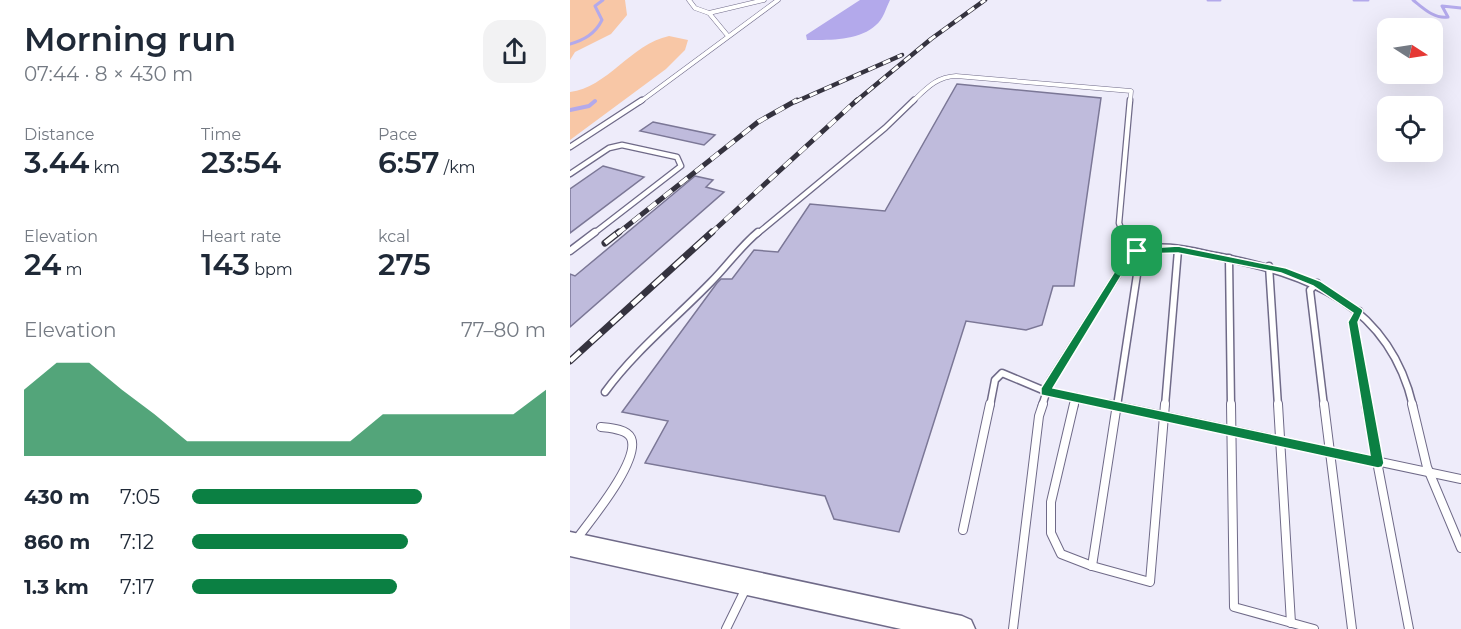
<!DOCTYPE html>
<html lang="en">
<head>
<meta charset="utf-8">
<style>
  :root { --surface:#fff; --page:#f2f2f3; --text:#1f2937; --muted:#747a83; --accent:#0b8043 }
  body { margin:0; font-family:Montserrat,sans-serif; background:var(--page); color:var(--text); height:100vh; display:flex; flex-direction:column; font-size:22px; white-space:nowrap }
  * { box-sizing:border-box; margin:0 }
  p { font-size:20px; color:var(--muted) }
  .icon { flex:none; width:33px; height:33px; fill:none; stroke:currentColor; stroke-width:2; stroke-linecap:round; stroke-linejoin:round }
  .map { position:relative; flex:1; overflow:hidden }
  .details { display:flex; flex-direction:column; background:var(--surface); width:570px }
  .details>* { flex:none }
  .needle { width:39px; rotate:102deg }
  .buttons { position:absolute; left:807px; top:18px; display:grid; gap:12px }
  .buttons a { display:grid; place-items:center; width:66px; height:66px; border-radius:12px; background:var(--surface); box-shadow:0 6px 24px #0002; font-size:30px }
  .pin { position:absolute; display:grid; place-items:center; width:51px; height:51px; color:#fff; margin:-26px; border-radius:12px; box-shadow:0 3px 9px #0006 }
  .round { display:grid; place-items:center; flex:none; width:63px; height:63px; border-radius:18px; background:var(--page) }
  .summary { display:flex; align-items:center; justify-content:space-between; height:102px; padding:0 24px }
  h1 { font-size:33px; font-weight:600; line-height:45px }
  .figures { display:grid; grid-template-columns:repeat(3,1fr); gap:9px; height:102px; padding:6px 24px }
  .figures div { display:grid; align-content:center }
  .figures b { font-size:30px; font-weight:600 }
  .figures small { font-size:16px; font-weight:400 }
  .figures p { font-size:16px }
  .chart { height:168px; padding:12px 24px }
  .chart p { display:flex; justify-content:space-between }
  .chart svg { width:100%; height:108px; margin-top:6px; fill:var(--accent); opacity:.7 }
  ul { padding:0 24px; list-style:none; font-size:20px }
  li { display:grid; grid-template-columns:96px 72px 1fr; align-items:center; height:45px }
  li i { height:15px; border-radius:8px; background:var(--accent) }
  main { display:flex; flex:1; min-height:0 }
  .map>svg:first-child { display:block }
  .green { fill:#f8c7a6 }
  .water { fill:#b3a9eb }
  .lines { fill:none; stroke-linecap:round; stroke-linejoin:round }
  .stream-far1 { stroke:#b3a9eb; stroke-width:3 }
  .stream { stroke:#b3a9eb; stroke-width:4 }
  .building { fill:#bfbbdc; stroke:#7b7796; stroke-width:1.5 }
  .lane-far3-casing { stroke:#6f6a88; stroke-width:5 }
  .lane-far2-casing { stroke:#6f6a88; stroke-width:7 }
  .lane-far1-casing { stroke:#6f6a88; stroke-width:9 }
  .lane-casing { stroke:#6f6a88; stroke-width:10 }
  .secondary-casing { stroke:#6f6a88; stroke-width:3 }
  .lane-far3 { stroke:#fff; stroke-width:4 }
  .lane-far2 { stroke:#fff; stroke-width:4.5 }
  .lane-far1 { stroke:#fff; stroke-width:6 }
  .lane { stroke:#fff; stroke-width:8 }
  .secondary { fill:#fff; fill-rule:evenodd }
  .rail-far2-casing { stroke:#35333f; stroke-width:4.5 }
  .rail-far1-casing { stroke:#35333f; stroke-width:5 }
  .rail-casing { stroke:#35333f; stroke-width:7 }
  .rail-far2 { stroke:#fff; stroke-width:3; stroke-dasharray:8; stroke-linecap:butt }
  .rail-far1 { stroke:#fff; stroke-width:4; stroke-dasharray:10; stroke-linecap:butt }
  .rail { stroke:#fff; stroke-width:4.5; stroke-dasharray:14; stroke-linecap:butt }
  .route { fill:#0b8043; stroke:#fff; stroke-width:1.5; fill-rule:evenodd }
</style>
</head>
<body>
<main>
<section class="details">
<div class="summary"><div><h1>Morning run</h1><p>07:44 · 8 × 430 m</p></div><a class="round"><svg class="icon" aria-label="share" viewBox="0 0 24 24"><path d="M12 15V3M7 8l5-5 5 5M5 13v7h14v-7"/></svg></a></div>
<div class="figures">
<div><p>Distance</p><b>3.44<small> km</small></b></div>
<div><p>Time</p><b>23:54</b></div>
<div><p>Pace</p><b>6:57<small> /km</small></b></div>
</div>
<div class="figures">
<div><p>Elevation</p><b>24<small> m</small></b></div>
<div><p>Heart rate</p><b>143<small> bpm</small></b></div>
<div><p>kcal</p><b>275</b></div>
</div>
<div class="chart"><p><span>Elevation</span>77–80 m</p>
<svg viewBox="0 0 160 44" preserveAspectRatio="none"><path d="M0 44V17L10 6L20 6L30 17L40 27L50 38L60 38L70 38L80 38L90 38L100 38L110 27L120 27L130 27L140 27L150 27L160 17V44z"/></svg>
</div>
<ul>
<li><b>430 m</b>7:05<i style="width:65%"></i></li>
<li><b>860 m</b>7:12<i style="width:61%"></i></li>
<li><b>1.3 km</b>7:17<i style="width:58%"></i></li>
</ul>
</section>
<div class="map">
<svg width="891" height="629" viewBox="0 0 891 629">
  <rect width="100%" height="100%" fill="#eeecfa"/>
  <g class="green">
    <path d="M0,0H55L57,15L41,34L5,52L0,60Z"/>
    <path d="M99,36L118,40L115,50L96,69L0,140V92C37,88 61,44 99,36Z"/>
  </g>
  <path class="water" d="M290,0H320C316,8 313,20 306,25C289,41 259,40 237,40L236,35Z"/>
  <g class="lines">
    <g class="stream-far1">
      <path d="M638,0H650"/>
      <path d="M784,0H798"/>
      <path d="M843,0C853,8 864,19 878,17L872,6L891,8"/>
      <path d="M0,44C14,40 25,34 32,20L25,6L33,0"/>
    </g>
    <path class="stream" d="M0,110L19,106L25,101"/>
  </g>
  <g class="building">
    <path d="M387,84L531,98L504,286H483L472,325L456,330L396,321L329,532L264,519L255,496L75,463L98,421L52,412L147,283L151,279H162L184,250L208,252L240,204L315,211Z"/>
    <path d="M83,122L145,135L134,145L70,131Z"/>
    <path d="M33,166L74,177L0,233V189Z"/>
    <path d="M125,176L143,180L136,187L154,192L0,327V274L5,276Z"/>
  </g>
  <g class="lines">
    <defs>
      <g id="lane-far3">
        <path d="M119,0L125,8L139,13"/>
        <path d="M158,36L139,13L194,0"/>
        <path d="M70,102L208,0"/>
        <path d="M342,102C357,88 366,77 386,76L561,91L560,102"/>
      </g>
      <g id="lane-far2">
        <path d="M0,147L72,100"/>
        <path d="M0,174L39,148L52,145L107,157L111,166L23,234"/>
        <path d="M187,234L315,128L344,100"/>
        <path d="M553,234L549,223L560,100"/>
      </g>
      <g id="lane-far1">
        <path d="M0,251L25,232"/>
        <path d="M659,258L661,406"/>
        <path d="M699,266L708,406"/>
        <path d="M747,283L740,290L754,406"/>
        <path d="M789,311L783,322L797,406"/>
        <path d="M35,392C65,351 105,319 141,282C157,266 170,247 188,232"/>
        <path d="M420,406L425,380L432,373L475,391L544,406"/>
        <path d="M472,406L480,381L553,266L565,252C590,242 621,251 646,256C739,274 819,304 843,406"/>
        <path d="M504,406L506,397"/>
        <path d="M547,406L568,268L567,253L553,232"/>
        <path d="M595,406L608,250"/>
      </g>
      <g id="lane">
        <path d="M504,404L481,502V533L491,554L522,566L580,582L595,404"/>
        <path d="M537,404L891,479"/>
        <path d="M661,404L664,607L744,629"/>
        <path d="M708,404L721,623"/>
        <path d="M754,404L782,629"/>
        <path d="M796,404L839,629"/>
        <path d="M842,404L857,467L891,548"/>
        <path d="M393,530L420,404"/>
        <path d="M6,540C19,522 71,460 61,438C57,429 40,428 31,427"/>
        <path d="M522,566L547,404"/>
        <path d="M156,629L176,588"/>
        <path d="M443,629L469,416L473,404"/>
      </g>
      <path id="secondary" d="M0,532L392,616L401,620L405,629H331L0,556Z"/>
    </defs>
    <use href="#lane-far3" class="lane-far3-casing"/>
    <use href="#lane-far2" class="lane-far2-casing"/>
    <use href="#lane-far1" class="lane-far1-casing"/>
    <use href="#lane" class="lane-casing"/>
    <use href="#secondary" class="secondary-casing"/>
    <use href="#lane-far3" class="lane-far3"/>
    <use href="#lane-far2" class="lane-far2"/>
    <use href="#lane-far1" class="lane-far1"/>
    <use href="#lane" class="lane"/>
    <use href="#secondary" class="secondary"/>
    <defs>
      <g id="rail-far2">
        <path d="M225,102L332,55"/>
        <path d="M285,102L361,39L415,0"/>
      </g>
      <g id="rail-far1">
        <path d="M47,234L188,122L227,100"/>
        <path d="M140,234L287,100"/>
      </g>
      <g id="rail">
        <path d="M35,243L49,232"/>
        <path d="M0,361L142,232"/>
      </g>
    </defs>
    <use href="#rail-far2" class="rail-far2-casing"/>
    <use href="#rail-far1" class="rail-far1-casing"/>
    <use href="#rail" class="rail-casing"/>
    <use href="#rail-far2" class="rail-far2"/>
    <use href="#rail-far1" class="rail-far1"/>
    <use href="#rail" class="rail"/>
  </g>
  <path class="route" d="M608,246L716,268L750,281L792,309L793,311L788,322L814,463L812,467L808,468L471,395V388L550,263L564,249ZM608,253L711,273L743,286L783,313L778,322L800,455L483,388L556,268L570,254Z"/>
</svg>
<div class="buttons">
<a><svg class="needle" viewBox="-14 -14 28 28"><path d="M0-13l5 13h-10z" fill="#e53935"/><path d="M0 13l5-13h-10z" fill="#747a83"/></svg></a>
<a><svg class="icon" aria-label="locate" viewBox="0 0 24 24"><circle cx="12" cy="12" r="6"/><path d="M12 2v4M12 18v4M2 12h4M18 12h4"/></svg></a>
</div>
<div class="pin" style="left:567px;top:251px;background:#1e9e55"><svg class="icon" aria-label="arrive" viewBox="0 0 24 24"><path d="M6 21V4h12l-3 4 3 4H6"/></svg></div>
</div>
</main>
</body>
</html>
